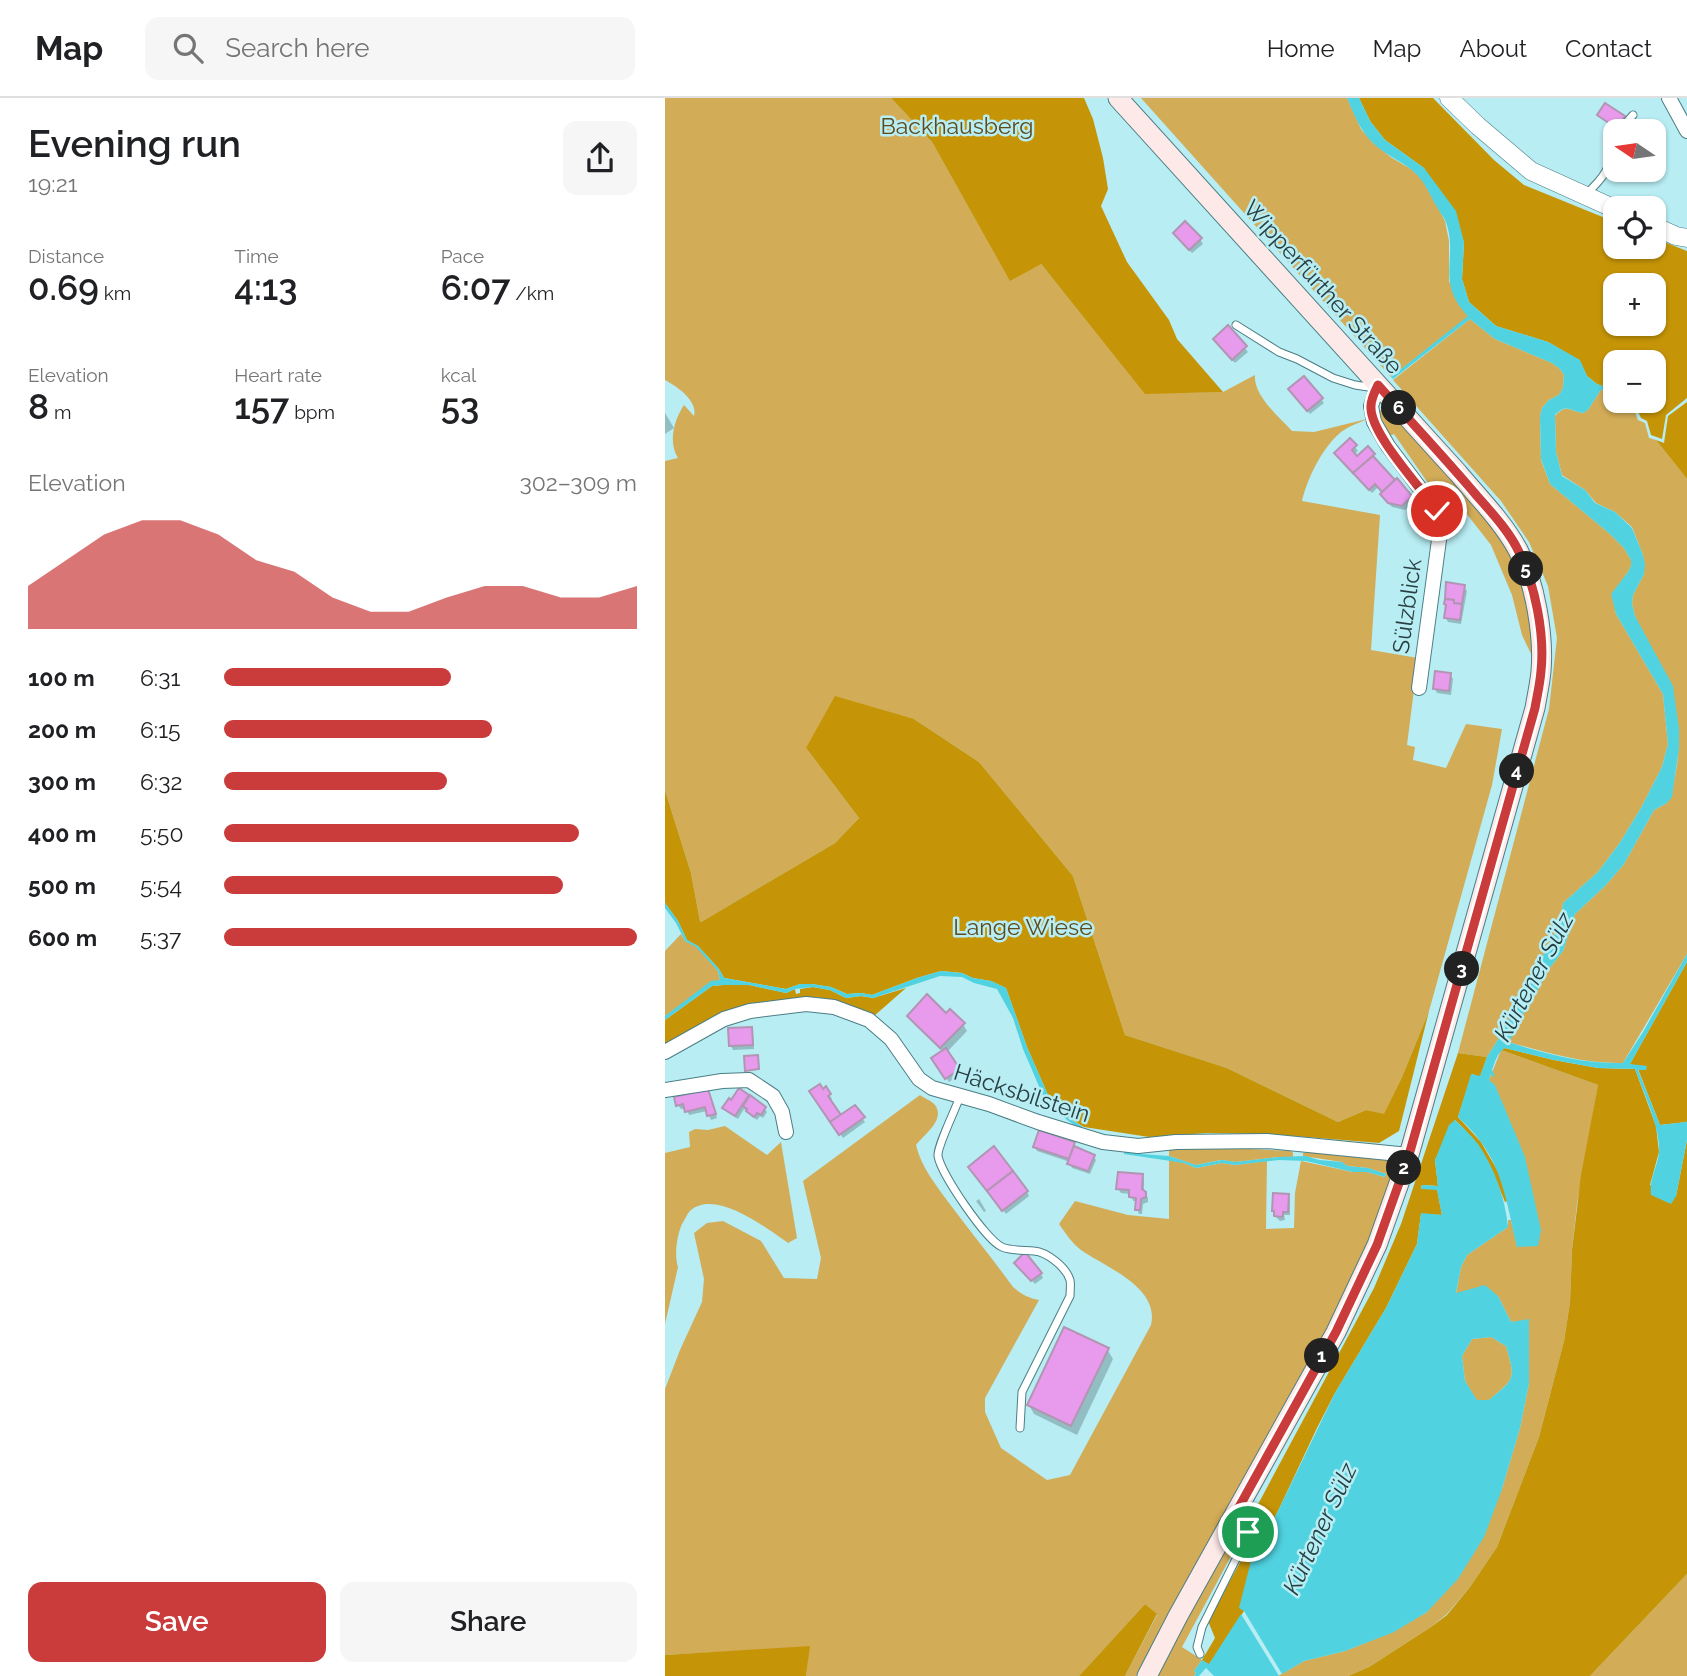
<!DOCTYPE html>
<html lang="en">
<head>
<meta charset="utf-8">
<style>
  :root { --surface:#fff; --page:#f6f6f6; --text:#202124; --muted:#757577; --line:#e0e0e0; --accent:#ca3b3c }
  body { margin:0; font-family:Raleway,sans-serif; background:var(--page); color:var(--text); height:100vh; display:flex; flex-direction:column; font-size:26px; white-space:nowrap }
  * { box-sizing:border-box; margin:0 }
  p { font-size:23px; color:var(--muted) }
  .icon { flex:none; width:38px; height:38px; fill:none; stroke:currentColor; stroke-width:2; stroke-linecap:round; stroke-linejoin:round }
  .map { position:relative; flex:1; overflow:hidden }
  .sheet { display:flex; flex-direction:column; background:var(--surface); width:665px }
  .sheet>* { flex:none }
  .needle { width:46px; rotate:283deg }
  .buttons { position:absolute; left:938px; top:21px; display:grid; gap:14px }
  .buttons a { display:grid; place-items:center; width:63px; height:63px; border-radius:14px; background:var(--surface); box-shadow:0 2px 5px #0004; font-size:35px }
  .pin { position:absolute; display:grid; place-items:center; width:60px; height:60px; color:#fff; margin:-30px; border:4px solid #fff; border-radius:50%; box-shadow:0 2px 7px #0007 }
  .km { position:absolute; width:35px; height:35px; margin:-18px; border-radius:50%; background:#222; color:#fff; font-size:19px; line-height:35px; text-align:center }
  .round { display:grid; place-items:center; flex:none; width:74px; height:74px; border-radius:14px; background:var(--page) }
  .summary { display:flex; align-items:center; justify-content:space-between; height:119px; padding:0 28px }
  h1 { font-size:38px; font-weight:600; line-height:52px }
  .metrics { display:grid; grid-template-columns:repeat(3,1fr); gap:10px; height:119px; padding:7px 28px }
  .metrics div { display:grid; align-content:center }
  .metrics b { font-size:35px; font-weight:600 }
  .metrics small { font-size:19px; font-weight:400 }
  .metrics p { font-size:19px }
  .chart { height:196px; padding:14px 28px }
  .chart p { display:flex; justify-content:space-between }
  .chart svg { width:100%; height:126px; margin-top:7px; fill:var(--accent); opacity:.7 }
  .button { display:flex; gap:14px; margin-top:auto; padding:14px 28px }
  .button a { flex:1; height:80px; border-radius:14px; background:var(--accent); color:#fff; font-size:28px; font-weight:600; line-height:80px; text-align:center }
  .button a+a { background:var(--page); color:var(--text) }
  ul { padding:0 28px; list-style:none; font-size:23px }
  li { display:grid; grid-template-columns:112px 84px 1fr; align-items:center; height:52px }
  li i { height:18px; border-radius:9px; background:var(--accent) }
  header { display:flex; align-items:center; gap:42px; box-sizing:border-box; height:98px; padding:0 35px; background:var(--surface); border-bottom:2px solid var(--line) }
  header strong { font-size:33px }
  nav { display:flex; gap:38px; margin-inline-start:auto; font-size:24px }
  .search { width:490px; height:63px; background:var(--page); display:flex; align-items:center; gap:18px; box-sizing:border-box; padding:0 24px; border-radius:14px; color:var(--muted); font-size:26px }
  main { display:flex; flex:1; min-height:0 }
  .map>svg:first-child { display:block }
  .green { fill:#d3ac58 }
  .forest { fill:#c69507; fill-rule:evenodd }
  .water { fill:#50d2e0; fill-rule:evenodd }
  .shadow { fill:#0003 }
  .building { fill:#e89aed; stroke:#b295b3; stroke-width:2 }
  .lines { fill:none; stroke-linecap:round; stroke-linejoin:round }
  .service-casing { stroke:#4b7e84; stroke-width:9 }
  .minor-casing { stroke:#4b7e84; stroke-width:16 }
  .tertiary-casing { stroke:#4b7e84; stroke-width:19 }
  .secondary-casing { stroke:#4b7e84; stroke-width:21 }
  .service { stroke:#fff; stroke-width:7 }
  .minor { stroke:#fff; stroke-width:14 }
  .tertiary { stroke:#fff; stroke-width:18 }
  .secondary { stroke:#fde9e7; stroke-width:19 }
  .route-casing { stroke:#fff; stroke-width:14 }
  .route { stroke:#ca3b3c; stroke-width:9 }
  .labels { text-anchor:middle; stroke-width:5; stroke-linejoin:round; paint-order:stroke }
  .park-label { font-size:23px; fill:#5e4a1b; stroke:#b7edf3 }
  .street-label { font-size:23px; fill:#293f41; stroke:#b7edf3 }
  .water-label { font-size:24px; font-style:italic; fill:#233f43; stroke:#b7edf3 }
</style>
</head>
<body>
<header>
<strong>Map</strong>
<div class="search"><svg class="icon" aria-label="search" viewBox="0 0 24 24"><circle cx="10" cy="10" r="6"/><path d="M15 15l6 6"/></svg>Search here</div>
<nav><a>Home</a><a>Map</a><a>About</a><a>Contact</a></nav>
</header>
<main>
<section class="sheet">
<div class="summary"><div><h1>Evening run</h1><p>19:21</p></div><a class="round"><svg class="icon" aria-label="share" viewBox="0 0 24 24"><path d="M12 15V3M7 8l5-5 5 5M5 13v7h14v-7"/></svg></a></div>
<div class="metrics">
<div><p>Distance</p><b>0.69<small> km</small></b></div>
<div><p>Time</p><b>4:13</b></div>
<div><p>Pace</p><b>6:07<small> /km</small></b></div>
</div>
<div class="metrics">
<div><p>Elevation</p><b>8<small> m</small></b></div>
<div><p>Heart rate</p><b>157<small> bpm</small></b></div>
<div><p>kcal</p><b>53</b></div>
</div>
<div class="chart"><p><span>Elevation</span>302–309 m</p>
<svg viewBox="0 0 160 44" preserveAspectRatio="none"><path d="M0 44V29L10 20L20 11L30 6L40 6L50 11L60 20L70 24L80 33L90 38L100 38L110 33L120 29L130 29L140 33L150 33L160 29V44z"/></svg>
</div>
<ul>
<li><b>100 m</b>6:31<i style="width:55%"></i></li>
<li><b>200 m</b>6:15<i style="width:65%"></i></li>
<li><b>300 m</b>6:32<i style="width:54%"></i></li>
<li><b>400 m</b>5:50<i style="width:86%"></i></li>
<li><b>500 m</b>5:54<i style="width:82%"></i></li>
<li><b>600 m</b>5:37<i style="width:100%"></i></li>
</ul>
<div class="button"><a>Save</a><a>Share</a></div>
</section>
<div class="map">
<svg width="1022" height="1578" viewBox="0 0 1022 1578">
  <rect width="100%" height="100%" fill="#b7edf3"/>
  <g class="green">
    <path d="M0,0H226L267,44L345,182L375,165L480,295L558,294L590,277C588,297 614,319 627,333L649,334L702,321C694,325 684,328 676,334C657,350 643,379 637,403L715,417L706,552L753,560L742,647L750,649L748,662L781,670L801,626L837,631L827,687L764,913L737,979L719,1017L701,1012L673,1024L562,970L460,937L408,778L314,664L249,621L141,650L194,720L170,745L36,824L35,823L26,775L0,692V363L13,360C3,344 9,322 19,307L29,318C33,303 13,289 0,282Z"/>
    <path d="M476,0H682L696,31L708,45L727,60L746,71L758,82L780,123L784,143V183L804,218L726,279Z"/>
    <path d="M805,221L830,241L887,265L895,271L899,277L898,290L894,297L884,302L877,310L875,318L876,362L885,386L945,436L959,450L966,462V468L963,474L947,496L951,516L998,596L1003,646L997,669L976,710L954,746L933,774L898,805L896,820L889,837L834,940L822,959L793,955L884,611L892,540L883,488L864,444L836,403L728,282Z"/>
    <path d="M950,284V303H963L967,306L973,322L980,325L984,340L991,342L1022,381V856L958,965C915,966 883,954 842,944L849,936L853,924L869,899L883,872L898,853L910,816L941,787L959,766L989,712L1002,705C1012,681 1014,656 1014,631L970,518L967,506L968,497L979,476L978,457L967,429L950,414L931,405L920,392L897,377L891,354L890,318C902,305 904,313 918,315L923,312L935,293Z"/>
    <path d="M718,308L816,412L841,449L859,490L868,533L867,558L857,537L847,497L826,447L801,415L782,427L772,398L729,336L721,339L713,317Z"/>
    <path d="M16,836L20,843L31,848L53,873L55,882L0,918V853Z"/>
    <path d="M836,952L933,987L912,1106L907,1152L905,1204L899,1243L874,1339L832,1449L805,1489L782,1516L766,1529L704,1569L683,1578H613L639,1563L680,1553L728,1534L762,1514L836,1394L855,1330L864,1285V1222L846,1224L833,1198L791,1196L796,1169L802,1157L843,1129V1122H846L852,1149L824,982Z"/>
    <path d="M255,997C259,1000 267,1003 270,1007C281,1022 258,1037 251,1047C256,1069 271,1087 284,1105C305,1133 327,1160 348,1189C356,1196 363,1200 374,1202L320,1300V1314L336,1350L382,1382L405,1377L486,1227C495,1189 440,1169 416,1152C407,1145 401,1136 394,1126L410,1103L463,1117L504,1121V1062L519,1065L531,1070L557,1065L570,1067L602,1063L601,1131L629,1130L630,1095L636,1063L688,1074H702L720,1079L721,1076L703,1070L682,1068L677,1064L638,1058V1055L643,1054L725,1062C732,1070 729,1077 728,1087L672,1216L497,1527L471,1578H460L492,1517L480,1506L414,1578H141L144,1549L0,1557V1291L15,1252L37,1204L39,1181L29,1135L42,1125L58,1123L96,1143L119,1180L152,1181L156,1160L138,1083Z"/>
    <path d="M60,1028L102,1057L116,1044L132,1140L123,1145C101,1130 52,1091 26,1112C22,1115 20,1122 17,1126C12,1137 9,1157 13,1169L0,1226V1055L25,1049L24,1034L30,1031L43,1032Z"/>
    <path d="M541,1049L626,1053L628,1055V1059H614L571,1064L556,1062L531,1067L504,1058V1052Z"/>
    <path d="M826,1239L841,1248C851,1282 850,1280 824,1302H811L800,1283L797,1258L807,1241Z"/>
    <path d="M572,1429L576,1432L577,1438L517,1549L537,1562L529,1573L531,1575L529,1578H488Z"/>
    <path d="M1022,1476V1578H925Z"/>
  </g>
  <g class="forest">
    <path d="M226,0H419L428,21L438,60L443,91L436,108L462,164L504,222L512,241L558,294L480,296L376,166L345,183L267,44Z"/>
    <path d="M694,0H768L829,62L859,87L950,124V149H989V140L1022,153V300L1001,317L997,341L986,337L982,323L976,320L968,303H989V264H950V280L937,288L932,286L922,278L914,262L883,244L831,228L804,204L797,181L799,144L759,70L720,42L705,23ZM950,187H989V226H950Z"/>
    <path d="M1022,304V381L991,342L999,345L1003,318Z"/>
    <path d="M170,598L249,621L314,664L408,778L460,937L562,970L673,1024L701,1012L719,1016L737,979L764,913L734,1033L714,1045L604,1036L542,1035L484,1039L419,1029L402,1019L383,997L362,949L341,890L326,883L308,880L297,875L276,873L252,880L207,897L196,895L182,896L166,889L147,886H135L121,891L59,880L54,871L33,848L22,842L13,823L0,805V692L26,775L35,823L36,824L170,745L194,720L141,650Z"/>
    <path d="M1022,864V1024L995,1027L973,971L965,966Z"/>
    <path d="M58,887H84L121,895L130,891L131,896L135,895V891L148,889L165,892L181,900L196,898L208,900L241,890L209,918L187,908L152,899L88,906L0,949V922L47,888Z"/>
    <path d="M840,950L889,962L933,970L970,971L991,1028L994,1054L985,1087L1011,1098L1022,1042V1476L925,1578H683L704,1569L766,1529L782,1517L805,1489L832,1449L874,1339L899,1243L905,1204L907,1152L916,1077L933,987L836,952Z"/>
    <path d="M793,955L822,959L815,979L807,976L793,1019L816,1044L834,1075L843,1103L840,1104C828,1073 815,1045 790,1022L770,1062L773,1088L757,1087L756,1090L772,1091L777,1117L756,1116L752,1146L721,1210L670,1295L652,1330L613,1413L586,1463L579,1513L544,1567L537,1562L550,1540L543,1523L578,1459L581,1460L595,1429L584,1423L709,1190L736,1126Z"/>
    <path d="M480,1506L492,1516L460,1578H414Z"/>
    <path d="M145,1548L141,1578H0V1557Z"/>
  </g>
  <g class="water">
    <path d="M682,0H694L705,23L720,42L759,70L791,113L799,144L797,181L804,204L831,228L883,244L915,262L922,278L932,286L937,288L950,280V284L935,293L923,312L918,315C904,313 902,305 890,317L891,354L897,378L920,392L930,405L950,414L967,430L978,457L980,467L979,476L968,497L967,506L970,518L1008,588L1014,631V650L1007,699L1002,705L989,712L959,766L941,787L910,816L898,853L883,872L869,899L853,924L849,936L843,944C880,956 919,966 958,965L978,934L1022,856V864L965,966L982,968L981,972H973L995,1027L1021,1024L1022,1023V1042L1011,1098L1006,1106L986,1097C984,1081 992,1070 994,1055C996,1031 978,993 970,971L933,970L889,962L840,950C832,955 830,964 827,972L830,978L829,979L826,976L824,982L830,987L860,1059L876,1132L873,1148L852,1149C843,1112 839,1075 816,1044C810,1035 801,1027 793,1019L806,976L815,978L822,959L834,940L889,837L896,820L898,805L933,774L954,746L976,710L997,669L1003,646L998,596L951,516L946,496L963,474L966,468V462L959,450L945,436L885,386L876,361L875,318L877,310L884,302L894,297L898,290L899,277L895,271L887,265L830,241L805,221L728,281L726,279L803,218C769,183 795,158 780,122C778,118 774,113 772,109C764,96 760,83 748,73C736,63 721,57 709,46C695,33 689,16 682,0Z"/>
    <path d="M0,805L13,823L22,842L33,848L54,871L59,880L121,891L135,886H147L166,889L182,896L196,895L207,897L252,880L276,873L297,875L308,880L326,883L341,890L362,949L383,997L402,1019L418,1029H412L402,1022L379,1000L358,951L348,920L332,891L309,885L297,879L275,878L208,900L196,898L181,900L165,892L148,889L130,891L121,895L84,887H58L47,888L0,922V918L46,883L55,882L53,873L31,849L20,843L11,825L0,810Z"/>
    <path d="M790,1022C798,1030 807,1038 813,1046C830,1071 840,1100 843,1129L802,1157L796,1169L791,1195L820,1187L833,1198L846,1224L864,1221V1285L855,1330L836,1394L819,1439L793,1481L762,1514L729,1534L680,1553L639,1563L617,1576L579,1513L574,1510L586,1463L613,1413L670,1295L721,1210L752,1146L756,1115L777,1117L772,1092L756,1091L757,1087L773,1088L770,1062L784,1027ZM826,1239L841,1248C851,1282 850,1280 824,1302H812L800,1283L797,1258L807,1241Z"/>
    <path d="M459,1053L476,1056L504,1058L531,1067L557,1062L571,1064L614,1059L641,1058L654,1062L677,1064L682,1068L703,1070L721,1076L720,1079L702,1074H688L641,1063L614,1062L570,1067L557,1065L531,1070L519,1065L459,1056Z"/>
    <path d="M576,1516L614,1578H549L541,1570L534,1578H529L531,1575L529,1573L537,1562L544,1566Z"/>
  </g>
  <g class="shadow">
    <path d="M934,17L958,20L961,24L954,33L937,21Z"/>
    <path d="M512,139L535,141L538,146L527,155Z"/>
    <path d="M563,229L583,254L570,265L552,245Z"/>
    <path d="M628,296L656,301L659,305L645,316Z"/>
    <path d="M0,315L9,330L0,336Z"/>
    <path d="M685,342L693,353L688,357L692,361L708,357L745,399L748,404L740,412L727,409L719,401L717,397L718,395L713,389L707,395L674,359Z"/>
    <path d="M799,489L802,493L796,526L783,524L780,519Z"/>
    <path d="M785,576L788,581L786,597L772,595L770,591Z"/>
    <path d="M281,917L298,926L302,933L282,954L296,976L284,984L269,961L278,954L248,925L244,918Z"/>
    <path d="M86,931L88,935L89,951L68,952L66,948L65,932Z"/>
    <path d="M161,991L167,1001L164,1003L175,1019L189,1010L200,1024L178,1040L147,994L157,993Z"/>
    <path d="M74,992L99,1010L102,1014L98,1020L95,1018L92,1022L79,1011L73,1021L62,1014L59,1010L67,1004Z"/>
    <path d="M45,997L52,1020L46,1022L42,1013L24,1017L21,1010L16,1011L13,1007Z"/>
    <path d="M409,1045L411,1050L428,1058L431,1062L425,1076L407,1070L405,1064L372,1053L370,1049Z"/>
    <path d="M309,1076L362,1094L364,1098L341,1116Z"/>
    <path d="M477,1077L479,1081V1094L483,1100V1104L478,1106L477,1116H474L472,1111V1103H468L466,1096L456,1095L453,1091Z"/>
    <path d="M623,1097L625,1102V1117H619L620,1122L615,1123L610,1118Z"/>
    <path d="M314,1101L321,1113L319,1114L311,1103Z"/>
    <path d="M354,1169L376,1176L378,1180L370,1186Z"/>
    <path d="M442,1251L448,1261L412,1337L369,1316L364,1307Z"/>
  </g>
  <g class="building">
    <path d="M940,5L960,18L951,30L932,17Z"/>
    <path d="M520,123L537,140L524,152L508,135Z"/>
    <path d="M563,227L582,248L567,262L548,241Z"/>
    <path d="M639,278L658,300L642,313L623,291Z"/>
    <path d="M685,340L692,347L687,352L692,358L703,348L710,356L688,375L669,355Z"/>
    <path d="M708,358L730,382L717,394L710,386L704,392L688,375Z"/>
    <path d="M732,380L747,398L737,408L723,405L715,396Z"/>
    <path d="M781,484L800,487L797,506L789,505V502L780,501Z"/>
    <path d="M780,501L789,502V505L797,506L795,522L779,520L781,507L779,506Z"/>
    <path d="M770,573L786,575L784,593L768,591Z"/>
    <path d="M262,896L281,915L285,911L300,925L275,950L242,918Z"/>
    <path d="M87,929L88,947L64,948L63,930Z"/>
    <path d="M281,950L295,971L280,981L266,960Z"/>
    <path d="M93,957L94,971L80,973L79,958Z"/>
    <path d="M155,986L158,991L161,988L166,996L163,998L176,1017L165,1024L144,993Z"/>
    <path d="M74,990L84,997L70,1018L57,1010L64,1000L66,1002Z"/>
    <path d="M43,991L51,1016L42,1018L40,1009L20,1014L18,1006L11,1008L9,999Z"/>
    <path d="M85,997L101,1009L96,1017L92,1015L89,1019L81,1013L82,1011L78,1008Z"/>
    <path d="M190,1007L200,1019L174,1037L165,1024Z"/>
    <path d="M374,1032L410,1044L404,1061L368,1049Z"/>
    <path d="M329,1048L348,1073L322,1093L303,1069Z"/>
    <path d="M409,1048L430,1057L423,1073L402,1066Z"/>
    <path d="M348,1073L363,1093L337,1113L322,1093Z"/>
    <path d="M453,1074L478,1076L477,1091L481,1094V1099L476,1101L475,1112H470L471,1100L464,1099V1092L451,1091Z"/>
    <path d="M608,1095L624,1096L623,1114H618V1118L616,1119L609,1118V1113H607Z"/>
    <path d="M360,1154L377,1175L366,1183L349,1165Z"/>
    <path d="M399,1229L444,1250L406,1328L362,1307Z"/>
  </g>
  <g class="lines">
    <defs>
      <g id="service">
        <path d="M954,33L968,17"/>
        <path d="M920,97C941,78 945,70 950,42"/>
        <path d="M571,227L614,254L632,261L668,280L690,287L710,290"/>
        <path d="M295,998C291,1011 272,1048 273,1058C276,1076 321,1142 337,1149C346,1153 359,1152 369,1153C382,1154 401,1169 405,1182C406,1186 405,1193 405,1198L357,1294L355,1330"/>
        <path d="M535,1556L532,1549L537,1529L573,1457L583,1434L580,1426L569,1421"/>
      </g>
      <g id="minor">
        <path d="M1004,0L1022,33"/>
        <path d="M713,287L706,308L709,324L723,348L772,413L776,427L754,590"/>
        <path d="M0,954L59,921L85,913L141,906L169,909L204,922L226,941L254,981L267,990L324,1006L373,1024L438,1044L473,1048L511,1044L602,1043L744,1057"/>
        <path d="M0,992L57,983L84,982L108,998L117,1014L121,1034"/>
      </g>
      <g id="tertiary">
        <path d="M784,0L813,28L866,73L950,111"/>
        <path d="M989,128L1011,138L1022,140"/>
      </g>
      <path id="secondary" d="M453,0L793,375C814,400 838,424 853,452C870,484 879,537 876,573C875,585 872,598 870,610L744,1057L712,1147L671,1234L513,1518L482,1578"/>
    </defs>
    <use href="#service" class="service-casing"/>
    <use href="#minor" class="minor-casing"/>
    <use href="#tertiary" class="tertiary-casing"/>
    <use href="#secondary" class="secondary-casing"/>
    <use href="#service" class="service"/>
    <use href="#minor" class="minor"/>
    <use href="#tertiary" class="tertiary"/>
    <use href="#secondary" class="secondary"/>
  </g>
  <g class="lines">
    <defs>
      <path id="route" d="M583,1434L580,1426L568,1420L671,1234L712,1147L744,1057L870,610C872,598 875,586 876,573C880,536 870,487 854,454C844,433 827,415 812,398C780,360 746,324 713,287C710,293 706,301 706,308C704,335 756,389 772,413"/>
    </defs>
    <use href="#route" class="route-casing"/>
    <use href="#route" class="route"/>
  </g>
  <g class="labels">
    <g class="park-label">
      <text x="292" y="36">Backhausberg</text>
      <text x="358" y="837">Lange Wiese</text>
    </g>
    <g class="street-label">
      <text transform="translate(658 189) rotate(48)" y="8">Wipperfürther Straße</text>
      <text transform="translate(742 508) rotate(-82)" y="8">Sülzblick</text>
      <text transform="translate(357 995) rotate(18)" y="8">Häcksbilstein</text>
    </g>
    <g class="water-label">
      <text transform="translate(869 879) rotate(-62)" y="8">Kürtener Sülz</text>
      <text transform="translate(655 1431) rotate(-65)" y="8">Kürtener Sülz</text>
    </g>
  </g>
</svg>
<div class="buttons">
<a><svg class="needle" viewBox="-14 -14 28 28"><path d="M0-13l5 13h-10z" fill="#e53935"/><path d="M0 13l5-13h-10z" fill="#757577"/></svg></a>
<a><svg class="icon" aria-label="locate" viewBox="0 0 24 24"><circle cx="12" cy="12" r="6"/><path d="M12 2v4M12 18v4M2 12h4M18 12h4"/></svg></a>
<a>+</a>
<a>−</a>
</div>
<div class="pin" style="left:583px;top:1434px;background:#1e9e55"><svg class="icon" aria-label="arrive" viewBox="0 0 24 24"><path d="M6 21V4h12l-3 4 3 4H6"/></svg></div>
<div class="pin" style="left:772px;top:413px;background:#d93025"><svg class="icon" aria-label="check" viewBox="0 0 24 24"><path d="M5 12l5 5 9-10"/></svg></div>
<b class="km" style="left:657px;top:1258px">1</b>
<b class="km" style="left:739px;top:1070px">2</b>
<b class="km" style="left:797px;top:871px">3</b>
<b class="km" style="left:852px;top:673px">4</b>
<b class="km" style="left:861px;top:471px">5</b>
<b class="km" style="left:734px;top:310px">6</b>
</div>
</main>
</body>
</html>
